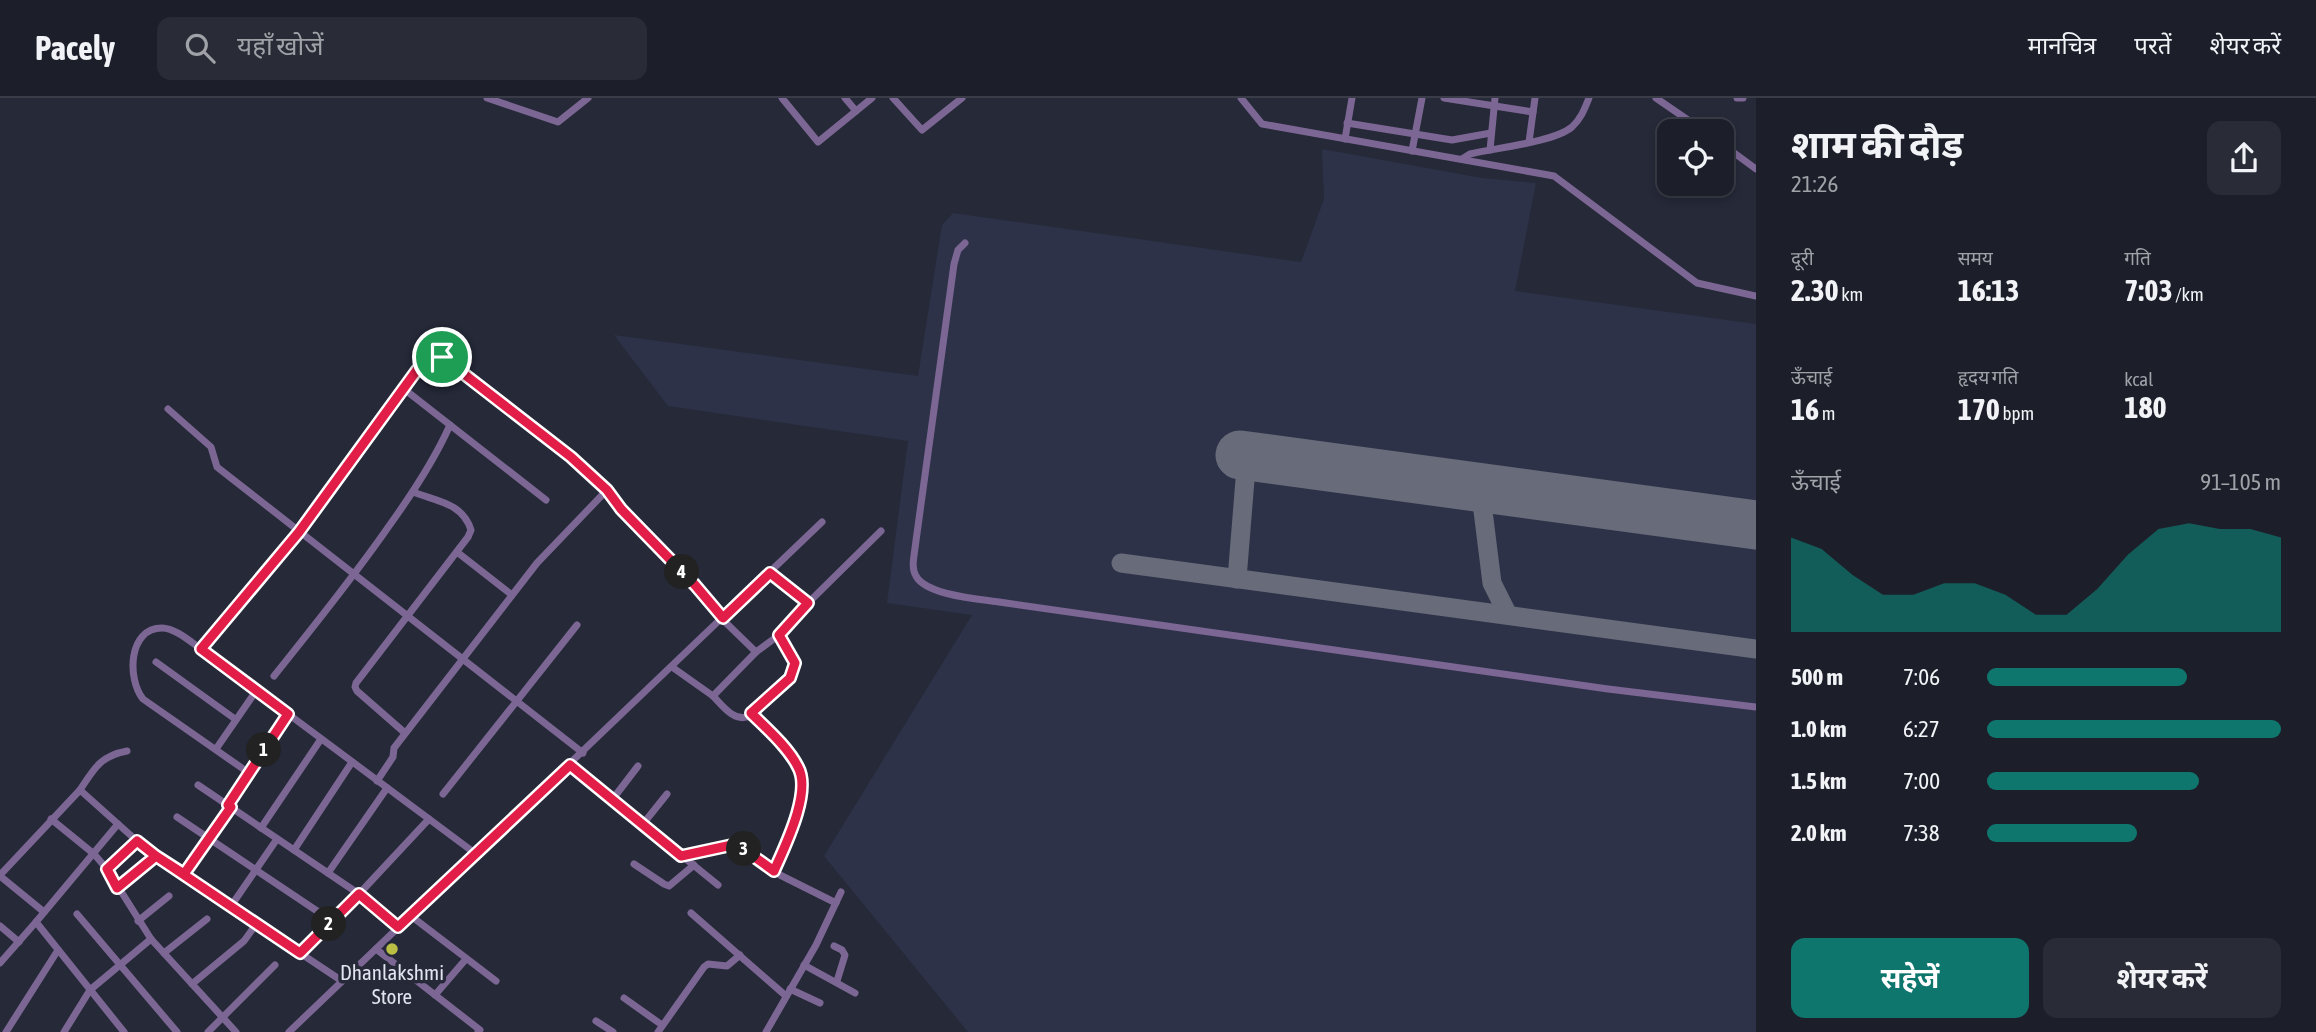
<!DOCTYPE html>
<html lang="hi">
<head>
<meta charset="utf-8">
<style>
  :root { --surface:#1c1f2a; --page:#292c36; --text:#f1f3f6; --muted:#a0a2a8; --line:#3a3d47; --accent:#0f766e }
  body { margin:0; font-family:"Asap Condensed","Noto Sans Devanagari",sans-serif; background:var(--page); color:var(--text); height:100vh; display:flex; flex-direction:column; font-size:26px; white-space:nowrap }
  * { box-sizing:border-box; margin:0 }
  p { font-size:23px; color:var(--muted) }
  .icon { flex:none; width:38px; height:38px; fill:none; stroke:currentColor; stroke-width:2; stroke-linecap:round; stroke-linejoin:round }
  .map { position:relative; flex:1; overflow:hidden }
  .side { display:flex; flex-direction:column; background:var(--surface); width:560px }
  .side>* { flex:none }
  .buttons { position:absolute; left:1657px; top:21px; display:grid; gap:14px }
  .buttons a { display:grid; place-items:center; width:77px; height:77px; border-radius:14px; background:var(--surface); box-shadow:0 4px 10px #0003,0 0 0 2px var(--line); font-size:35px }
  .pin { position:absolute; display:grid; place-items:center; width:60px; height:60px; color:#fff; margin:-30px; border:4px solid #fff; border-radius:50%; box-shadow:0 2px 7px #0007 }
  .km { position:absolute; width:35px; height:35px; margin:-18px; border-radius:50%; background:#222; color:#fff; font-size:19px; line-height:35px; text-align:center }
  .round { display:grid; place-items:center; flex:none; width:74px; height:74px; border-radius:14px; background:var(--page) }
  .summary { display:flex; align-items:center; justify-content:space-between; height:119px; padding:0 35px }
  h1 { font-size:38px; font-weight:700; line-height:52px }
  .stats { display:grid; grid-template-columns:repeat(3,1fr); gap:10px; height:119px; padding:7px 35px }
  .stats div { display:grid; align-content:center }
  .stats b { font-size:30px; font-weight:700 }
  .stats small { font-size:19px; font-weight:400 }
  .stats p { font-size:19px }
  .chart { height:196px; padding:14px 35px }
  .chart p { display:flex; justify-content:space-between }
  .chart svg { width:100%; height:126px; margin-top:7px; fill:var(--accent); opacity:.7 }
  .action { display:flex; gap:14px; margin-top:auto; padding:14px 35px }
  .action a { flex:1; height:80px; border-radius:14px; background:var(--accent); color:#fff; font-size:28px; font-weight:700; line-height:80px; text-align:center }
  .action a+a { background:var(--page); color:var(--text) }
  ul { padding:0 35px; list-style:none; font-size:23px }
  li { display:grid; grid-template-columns:112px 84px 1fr; align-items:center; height:52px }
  li i { height:18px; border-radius:9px; background:var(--accent) }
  header { display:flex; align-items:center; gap:42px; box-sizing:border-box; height:98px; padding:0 35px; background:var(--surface); border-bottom:2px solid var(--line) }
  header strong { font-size:33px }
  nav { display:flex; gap:38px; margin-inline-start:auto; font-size:24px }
  .search { width:490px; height:63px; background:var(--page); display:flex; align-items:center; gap:18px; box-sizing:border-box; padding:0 24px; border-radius:14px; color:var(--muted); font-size:26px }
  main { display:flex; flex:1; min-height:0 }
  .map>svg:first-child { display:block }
  .built { fill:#2d3248 }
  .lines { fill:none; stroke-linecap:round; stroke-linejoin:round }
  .taxiway { stroke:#686b79; stroke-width:19 }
  .runway { stroke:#686b79; stroke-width:49 }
  .street { stroke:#7c6694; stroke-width:7 }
  .route-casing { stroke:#fff; stroke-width:14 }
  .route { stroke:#e11d48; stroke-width:9 }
  .poi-dot { fill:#bbc045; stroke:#252938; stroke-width:2.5 }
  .labels { text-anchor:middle; stroke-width:7; stroke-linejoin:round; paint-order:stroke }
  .poi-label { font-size:21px; fill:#e2e5f0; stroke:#252938 }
</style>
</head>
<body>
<header>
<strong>Pacely</strong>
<div class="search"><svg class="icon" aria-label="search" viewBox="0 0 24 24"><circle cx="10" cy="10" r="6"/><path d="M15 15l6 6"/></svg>यहाँ खोजें</div>
<nav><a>मानचित्र</a><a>परतें</a><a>शेयर करें</a></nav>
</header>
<main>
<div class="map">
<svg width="1756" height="934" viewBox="0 0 1756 934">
  <rect width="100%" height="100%" fill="#252938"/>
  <path class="built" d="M1322,51L1482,80L1536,85L1515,193L1756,226V934H968L824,758L972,517L887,505L908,343L668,308L614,237L918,278L942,127L953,115L1301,164L1324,101Z"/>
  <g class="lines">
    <g class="taxiway">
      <path d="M1480,389L1492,485L1508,517"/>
      <path d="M1121,465L1756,551"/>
      <path d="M1237,481L1247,357"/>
    </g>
    <path class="runway" d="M1240,357L1756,427"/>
    <g class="street">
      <path d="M487,0L558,24L588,0"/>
      <path d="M782,0L818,44L872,0"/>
      <path d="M845,0L856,13"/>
      <path d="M893,0L922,32L962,0"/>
      <path d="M1241,0L1262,26L1554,78L1697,185L1756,198"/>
      <path d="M1444,0L1533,14"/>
      <path d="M1656,0L1704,33"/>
      <path d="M1737,0H1743"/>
      <path d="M1347,25L1452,42L1491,35"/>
      <path d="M1345,41L1352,0"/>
      <path d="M1529,44L1535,0"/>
      <path d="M1722,46L1756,71"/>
      <path d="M1490,52L1495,0"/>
      <path d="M1412,53L1422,0"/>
      <path d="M1462,61L1470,56C1496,50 1554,44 1572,29C1581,21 1585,10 1589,0"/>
      <path d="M965,145L958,152L954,166L915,450C914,459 911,470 916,478C926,497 978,501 999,504L1608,591L1756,609"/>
      <path d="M404,291L546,402"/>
      <path d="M168,311L211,349L217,369L583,655"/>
      <path d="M457,454L512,497"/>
      <path d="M770,475L808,505L881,433"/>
      <path d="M201,551L299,434L425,261L437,256L571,359L607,392L621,411L695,487L723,520"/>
      <path d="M756,554L779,537L808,505"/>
      <path d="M156,564L235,621"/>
      <path d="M672,569L713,598L756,554L722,521"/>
      <path d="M274,578C313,529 353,480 389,428C412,396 434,363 450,327"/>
      <path d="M713,598C722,607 733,623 747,619C764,605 792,588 795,565L779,537"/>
      <path d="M751,615C767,632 788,649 798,669C811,694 785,748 774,773"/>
      <path d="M405,635L357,593L355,589L356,585L468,439L471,432C463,405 436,403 413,394"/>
      <path d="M216,651L256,593"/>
      <path d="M570,667L718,787"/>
      <path d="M249,675L143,601C127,581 128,530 162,530C175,530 191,544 201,551L476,756"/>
      <path d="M377,683L393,659L394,650L537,465L607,392"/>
      <path d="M198,687L359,796L398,829"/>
      <path d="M80,692C94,671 100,658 127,653"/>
      <path d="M443,696L577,527"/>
      <path d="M612,702L638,668"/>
      <path d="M228,707L288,616"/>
      <path d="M177,719L332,823"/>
      <path d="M51,721L94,756L107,771L137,743L156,759L342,883"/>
      <path d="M118,726L137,743"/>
      <path d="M643,726L667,696"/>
      <path d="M261,730L321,641"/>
      <path d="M294,752L352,664"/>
      <path d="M682,758L723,747L742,750L780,777L836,805"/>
      <path d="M634,766L664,786L669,788L694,767"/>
      <path d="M107,771L151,841L236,934"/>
      <path d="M328,775L387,690"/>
      <path d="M184,776L231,709"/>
      <path d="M0,777L80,692L118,726L36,824L124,934"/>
      <path d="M0,778L44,814"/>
      <path d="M117,790L156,759"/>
      <path d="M231,808L277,741"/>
      <path d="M691,815L786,898"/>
      <path d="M77,816L177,934"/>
      <path d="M411,818L496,883"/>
      <path d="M138,823L169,798"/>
      <path d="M0,828L19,844"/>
      <path d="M834,848L842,852L845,857L837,883"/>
      <path d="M376,851L480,932L478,934"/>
      <path d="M300,854L359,796L429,721"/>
      <path d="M164,855L207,821"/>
      <path d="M0,865L36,824"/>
      <path d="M804,867L855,895"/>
      <path d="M192,886L244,843L257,825"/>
      <path d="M790,891L820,905"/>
      <path d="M435,897L466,861"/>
      <path d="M624,900L662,927"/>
      <path d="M596,923L613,934"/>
      <path d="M6,934L58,852"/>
      <path d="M64,934L90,892L151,841"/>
      <path d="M208,934L275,867"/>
      <path d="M289,934L822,424"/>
      <path d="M658,934L704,869L708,866L727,868L740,857"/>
      <path d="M766,934L816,847L841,794"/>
    </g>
  </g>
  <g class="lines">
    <defs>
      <path id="route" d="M442,259L432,256L425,261L299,434L201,551L288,616L228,707L231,709L184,776L156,758L117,790L107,771L137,743L156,758L300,855L359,796L398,829L570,667L681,758L732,747L742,750L774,773C785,748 812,694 798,669C788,649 767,631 751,615L790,580L795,565L779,537L808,505L770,475L723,520L695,487L621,411L607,392L571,359L442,259"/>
    </defs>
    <use href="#route" class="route-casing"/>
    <use href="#route" class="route"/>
  </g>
  <circle class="poi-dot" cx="392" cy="851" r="7"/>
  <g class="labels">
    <g class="poi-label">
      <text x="392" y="882">Dhanlakshmi<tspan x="392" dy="24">Store</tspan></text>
    </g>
  </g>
</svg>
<div class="buttons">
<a><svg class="icon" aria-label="locate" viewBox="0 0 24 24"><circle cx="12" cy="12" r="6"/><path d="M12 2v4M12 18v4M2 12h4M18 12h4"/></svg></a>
</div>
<div class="pin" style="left:442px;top:259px;background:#1e9e55"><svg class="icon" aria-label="arrive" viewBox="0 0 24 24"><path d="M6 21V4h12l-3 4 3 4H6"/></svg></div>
<b class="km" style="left:264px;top:652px">1</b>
<b class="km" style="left:329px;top:826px">2</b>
<b class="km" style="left:744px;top:751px">3</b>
<b class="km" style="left:682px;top:474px">4</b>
</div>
<section class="side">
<div class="summary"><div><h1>शाम की दौड़</h1><p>21:26</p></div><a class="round"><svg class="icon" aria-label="share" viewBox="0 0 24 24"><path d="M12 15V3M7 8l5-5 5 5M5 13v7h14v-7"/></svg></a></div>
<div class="stats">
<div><p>दूरी</p><b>2.30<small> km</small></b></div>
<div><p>समय</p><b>16:13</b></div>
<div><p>गति</p><b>7:03<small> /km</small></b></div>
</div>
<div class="stats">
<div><p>ऊँचाई</p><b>16<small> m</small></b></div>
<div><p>हृदय गति</p><b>170<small> bpm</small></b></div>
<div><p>kcal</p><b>180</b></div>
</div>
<div class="chart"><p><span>ऊँचाई</span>91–105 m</p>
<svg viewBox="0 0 160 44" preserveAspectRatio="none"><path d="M0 44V11L10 15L20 24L30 31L40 31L50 27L60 27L70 31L80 38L90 38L100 29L110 17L120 8L130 6L140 8L150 8L160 11V44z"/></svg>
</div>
<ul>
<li><b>500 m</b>7:06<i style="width:68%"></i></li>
<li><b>1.0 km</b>6:27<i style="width:100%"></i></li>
<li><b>1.5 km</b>7:00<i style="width:72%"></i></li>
<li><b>2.0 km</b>7:38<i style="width:51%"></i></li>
</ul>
<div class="action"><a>सहेजें</a><a>शेयर करें</a></div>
</section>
</main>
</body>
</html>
